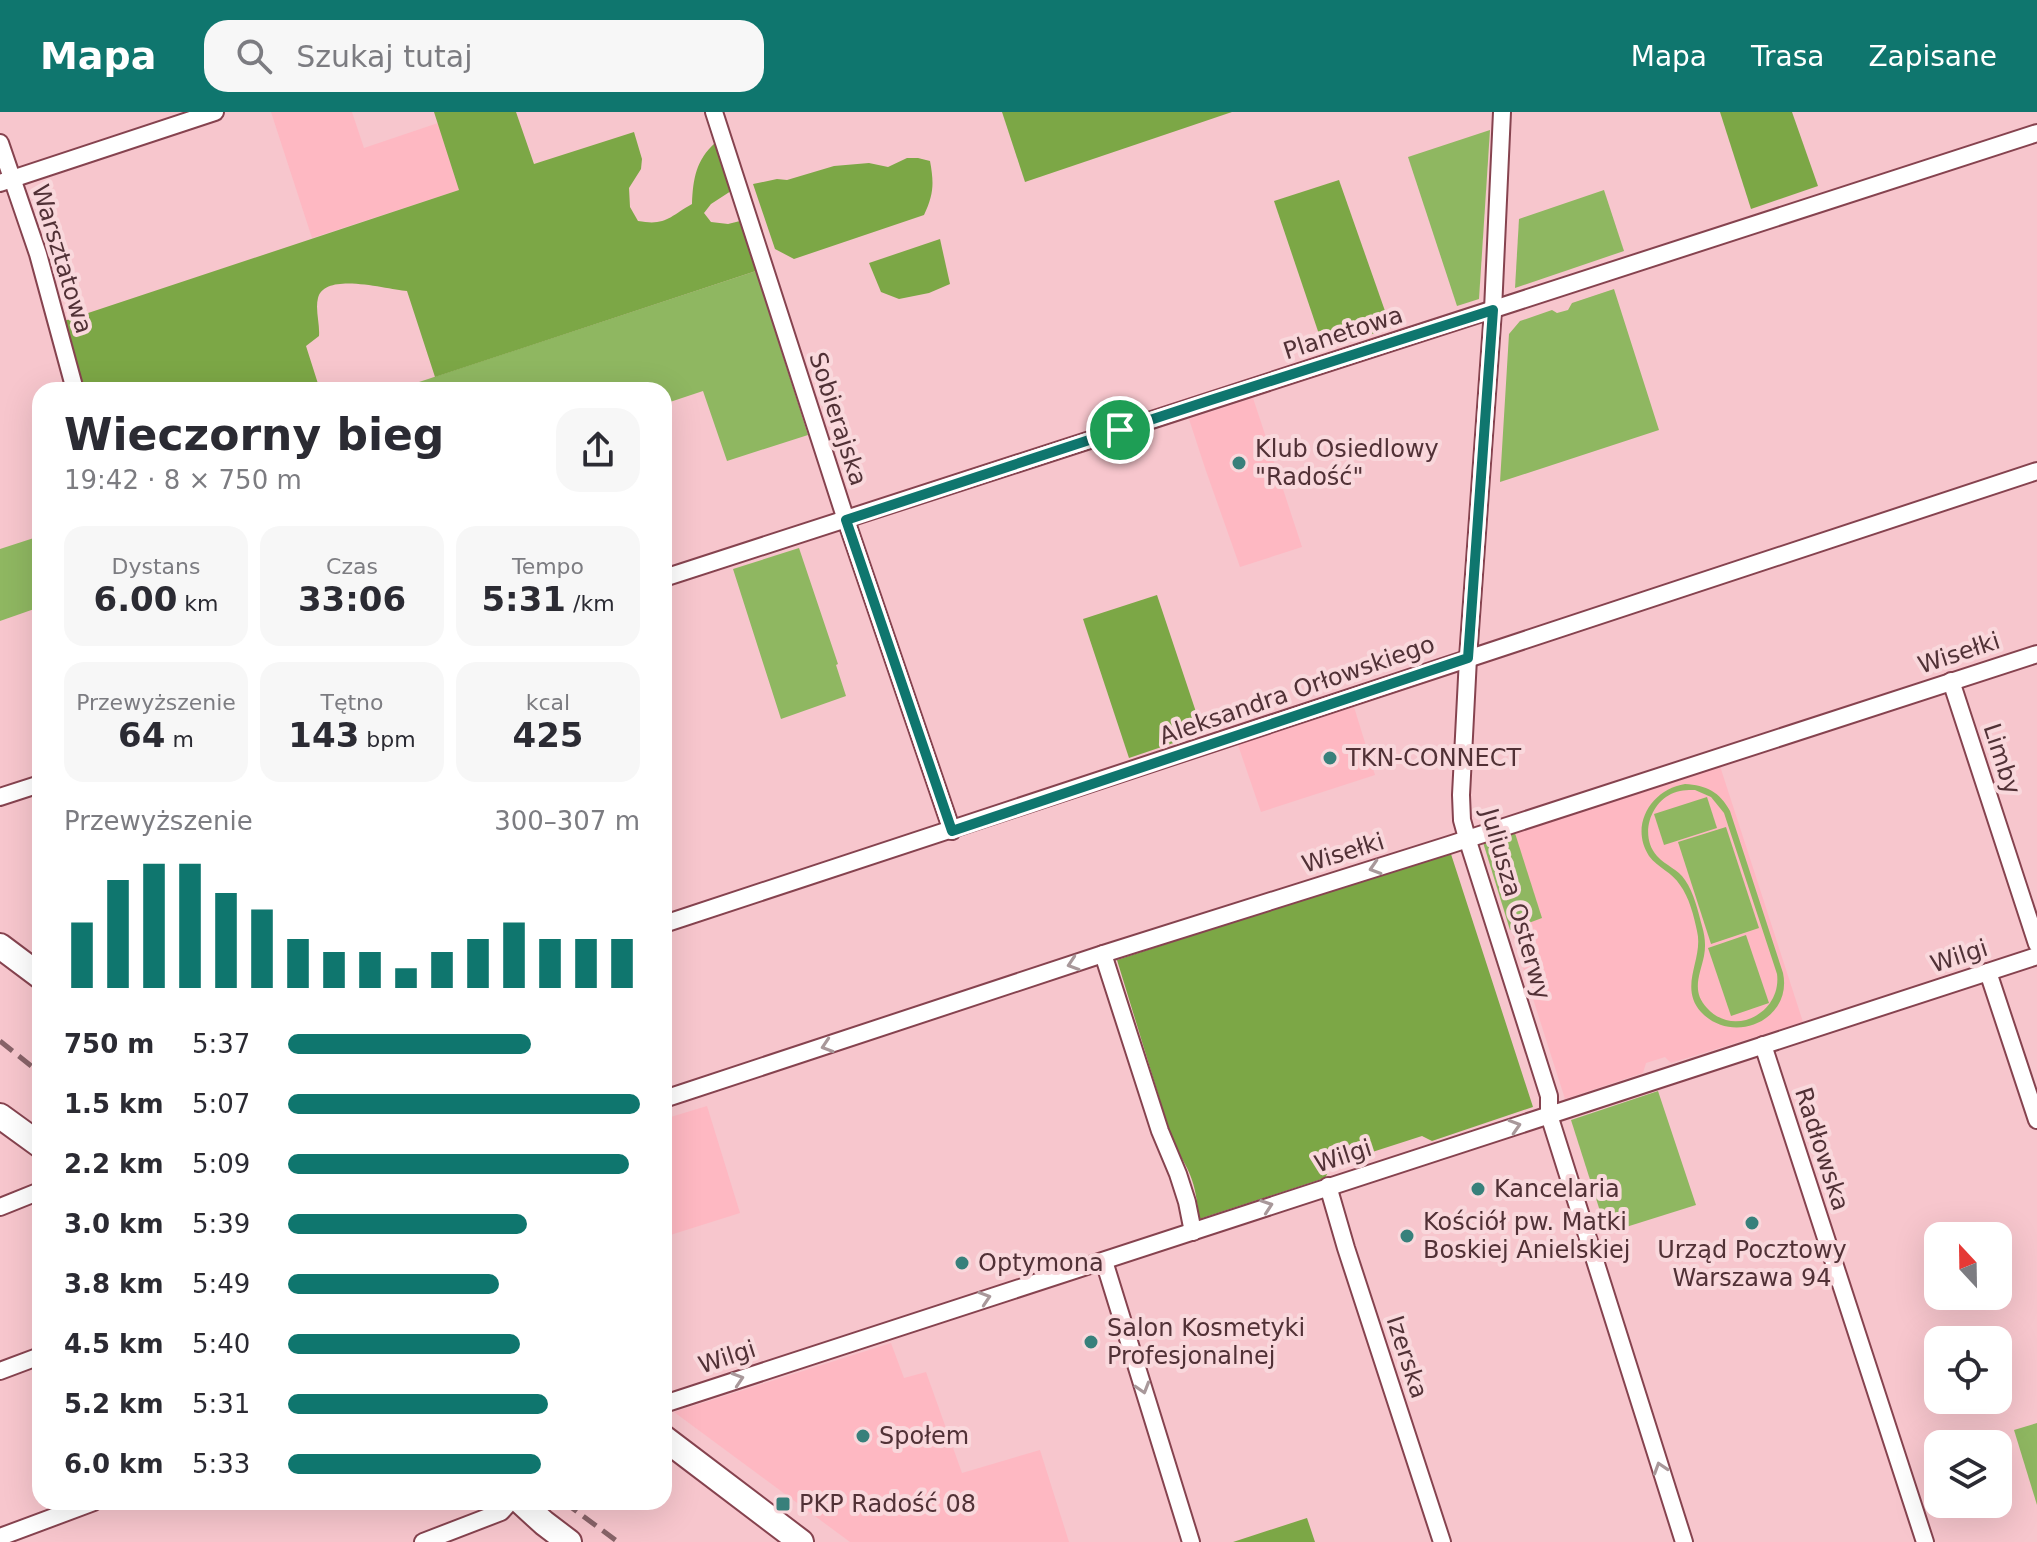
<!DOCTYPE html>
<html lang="pl">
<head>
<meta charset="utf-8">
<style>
  :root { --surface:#fff; --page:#f7f7f7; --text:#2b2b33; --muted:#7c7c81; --accent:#0f766e }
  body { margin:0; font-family:"DejaVu Sans",sans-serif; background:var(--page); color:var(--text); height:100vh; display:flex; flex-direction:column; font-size:30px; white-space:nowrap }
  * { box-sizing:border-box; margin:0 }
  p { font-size:26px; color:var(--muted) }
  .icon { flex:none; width:44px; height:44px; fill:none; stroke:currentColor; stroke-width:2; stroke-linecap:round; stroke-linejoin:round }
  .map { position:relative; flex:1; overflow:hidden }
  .drawer { position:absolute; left:32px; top:270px; width:640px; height:1128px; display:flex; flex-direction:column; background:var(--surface); border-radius:24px; box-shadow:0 8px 32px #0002 }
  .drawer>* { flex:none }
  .needle { width:52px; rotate:338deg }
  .buttons { position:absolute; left:1924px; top:1110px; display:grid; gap:16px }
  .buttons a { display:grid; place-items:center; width:88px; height:88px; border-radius:16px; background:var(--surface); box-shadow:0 8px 32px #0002; font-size:40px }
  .pin { position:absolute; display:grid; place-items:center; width:68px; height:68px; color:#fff; margin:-34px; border:4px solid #fff; border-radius:50%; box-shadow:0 2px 8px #0007 }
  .round { display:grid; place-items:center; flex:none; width:84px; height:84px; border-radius:24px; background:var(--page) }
  .summary { display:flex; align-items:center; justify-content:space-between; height:136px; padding:0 32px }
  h1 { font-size:44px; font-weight:700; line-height:60px }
  .stats { display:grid; grid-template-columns:repeat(3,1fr); gap:12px; height:136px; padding:8px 32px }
  .stats div { display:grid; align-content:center; border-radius:20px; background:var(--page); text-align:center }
  .stats b { font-size:34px; font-weight:700 }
  .stats small { font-size:22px; font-weight:400 }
  .stats p { font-size:22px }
  .chart { height:224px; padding:16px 32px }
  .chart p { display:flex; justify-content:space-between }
  .chart svg { width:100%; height:144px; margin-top:8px; stroke:var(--accent); stroke-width:6 }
  ul { padding:0 32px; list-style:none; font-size:26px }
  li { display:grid; grid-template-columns:128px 96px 1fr; align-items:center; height:60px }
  li i { height:20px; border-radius:10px; background:var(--accent) }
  header { display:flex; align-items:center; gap:48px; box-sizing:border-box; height:112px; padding:0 40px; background:var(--accent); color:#fff }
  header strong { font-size:38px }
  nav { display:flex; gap:44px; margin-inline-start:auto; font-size:28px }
  .search { width:560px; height:72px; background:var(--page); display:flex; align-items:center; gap:20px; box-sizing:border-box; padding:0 28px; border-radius:24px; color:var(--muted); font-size:30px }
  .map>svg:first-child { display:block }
  .built { fill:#feb8c2 }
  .green { fill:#8fb761; fill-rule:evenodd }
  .forest { fill:#7ca746 }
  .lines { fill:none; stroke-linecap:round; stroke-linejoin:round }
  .street-casing { stroke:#86434f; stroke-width:20 }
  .secondary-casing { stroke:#86434f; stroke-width:28 }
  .street { stroke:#fff; stroke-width:16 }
  .secondary { stroke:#fff; stroke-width:24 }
  .rail { stroke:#886368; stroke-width:5; stroke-dasharray:16 8; stroke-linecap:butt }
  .oneway { stroke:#a8989a }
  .route-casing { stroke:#fff; stroke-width:16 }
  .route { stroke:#0f766e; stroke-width:10 }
  .poi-dot { fill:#38807b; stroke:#f9d8dc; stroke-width:3 }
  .labels { text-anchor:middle; stroke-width:8; stroke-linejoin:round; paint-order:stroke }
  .street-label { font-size:24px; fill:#513136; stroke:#f9d8dc }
  .poi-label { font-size:24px; fill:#513136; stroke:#f9d8dc; text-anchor:start }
</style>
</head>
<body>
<header>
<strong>Mapa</strong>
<div class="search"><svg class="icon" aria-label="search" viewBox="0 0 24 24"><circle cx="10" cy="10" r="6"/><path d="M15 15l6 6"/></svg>Szukaj tutaj</div>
<nav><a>Mapa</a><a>Trasa</a><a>Zapisane</a></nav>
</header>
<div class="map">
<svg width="2037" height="1430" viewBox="0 0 2037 1430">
  <rect width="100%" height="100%" fill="#f7c6cd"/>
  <g class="built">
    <path d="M271,0H352L364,36L438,11L459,78L312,126Z"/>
    <path d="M1253,286L1302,435L1240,455L1205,356L1189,307Z"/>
    <path d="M1354,595L1375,663L1261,700L1238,633Z"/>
    <path d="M1719,651L1803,910L1671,951L1665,945L1646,951L1643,961L1565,987L1482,727Z"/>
    <path d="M707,994L740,1101L664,1125V1007Z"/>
    <path d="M891,1231L904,1266L926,1260L962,1361L1040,1338L1069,1430H850L674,1300Z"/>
  </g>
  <g class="green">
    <path d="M1490,18L1479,187L1457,194L1408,45Z"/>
    <path d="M1604,78L1624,139L1515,176L1519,107Z"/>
    <path d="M756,159L808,323L727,349L703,279L664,292V278H422L419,270Z"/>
    <path d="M1614,177L1659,318L1500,370L1509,222L1520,209L1552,198L1557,201L1568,198L1572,191Z"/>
    <path d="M40,424V495L0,509V437Z"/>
    <path d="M799,436L838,552L836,553L846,584L781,607L733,457Z"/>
    <path d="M1685,672C1706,673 1720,680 1730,699L1783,861C1793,908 1733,934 1701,900C1678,874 1704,847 1697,819C1694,804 1689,785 1680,773C1672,760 1658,756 1649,744C1629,713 1652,677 1685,672ZM1695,678L1711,685L1724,701L1777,862C1782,901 1734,926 1707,896C1691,879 1700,863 1704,844C1706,834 1705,824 1702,814C1698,799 1694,781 1685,768C1678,757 1666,754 1657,744C1640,725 1649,693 1671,682C1679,678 1687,678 1695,678Z"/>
    <path d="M1707,685L1717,716L1664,733L1654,702Z"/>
    <path d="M1726,715L1759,816L1711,832L1678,730Z"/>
    <path d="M1514,718L1542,806L1510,818L1482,727Z"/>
    <path d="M1746,823L1769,891L1731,904L1708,836Z"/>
    <path d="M1658,979L1696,1093L1607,1121L1571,1008Z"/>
    <path d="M2037,1311V1393L2014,1318Z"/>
  </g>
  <g class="forest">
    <path d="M434,0H516L534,52L634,20L642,47L641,57L629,76L630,95L638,109C666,114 669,105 692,92C693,67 696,48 715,31L731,79L711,92L704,101L711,110L728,112L740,109L756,159L435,265L407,179C388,178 325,159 318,186C315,198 320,212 319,224L306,234L320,278H85L64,209L459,78Z"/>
    <path d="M1002,0H1232L1025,70Z"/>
    <path d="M1720,0H1792L1818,74L1751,97Z"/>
    <path d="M907,46H918L930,49C934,71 934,82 924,103L794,147L775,137L753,72L777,67L787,68L834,54L869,51L888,55Z"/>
    <path d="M1339,68L1391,216L1324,237L1274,89Z"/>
    <path d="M940,127L950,172L929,181L899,187L881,180L869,151Z"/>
    <path d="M1157,483L1203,621L1129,646L1083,507Z"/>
    <path d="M1450,739L1533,995L1432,1029L1422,1024L1332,1053L1325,1066L1199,1107C1196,1074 1192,1061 1174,1034L1117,848Z"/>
    <path d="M1307,1406L1315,1430H1233Z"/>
  </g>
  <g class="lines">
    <defs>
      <g id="street">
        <path d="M714,0L846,408L952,719"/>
        <path d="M1502,0L1493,198L1468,546L1461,683L1462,708L1467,726L1549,984V1003L1684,1430"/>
        <path d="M0,31L38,142L75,278"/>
        <path d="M0,71L215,0"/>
        <path d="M664,466L2037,21"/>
        <path d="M1951,569L2037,832"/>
        <path d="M0,685L40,672"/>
        <path d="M664,812C1122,663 1578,507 2037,359"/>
        <path d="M1103,842L1160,1019L1178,1062L1187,1090L1193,1120"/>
        <path d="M1988,860L2037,1008"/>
        <path d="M1763,933L1925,1430"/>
        <path d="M664,987L1103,842L1449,733L2037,542"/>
        <path d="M1328,1074L1346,1136L1442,1430"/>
        <path d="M0,1095L40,1079"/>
        <path d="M1104,1149L1191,1430"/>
        <path d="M0,1259L40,1244"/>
        <path d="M664,1292L2037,844"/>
        <path d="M0,1425L94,1390"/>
        <path d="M423,1430L501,1400L510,1390"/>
      </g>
      <g id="secondary">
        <path d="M0,834L40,864"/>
        <path d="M0,1004L40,1033"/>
        <path d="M664,1326L801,1430"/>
        <path d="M521,1390L544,1411L569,1430"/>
      </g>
    </defs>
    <use href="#street" class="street-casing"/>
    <use href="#secondary" class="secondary-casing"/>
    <use href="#street" class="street"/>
    <use href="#secondary" class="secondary"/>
    <g class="rail">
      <path d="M0,929L40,961"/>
      <path d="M564,1390L618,1430"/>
    </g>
  </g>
  <defs><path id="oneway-chevron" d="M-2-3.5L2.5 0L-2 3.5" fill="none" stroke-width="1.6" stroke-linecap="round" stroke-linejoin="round" transform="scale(2)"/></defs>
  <g class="oneway">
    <use href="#oneway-chevron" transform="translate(1375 756) rotate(163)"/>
    <use href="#oneway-chevron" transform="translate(1073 852) rotate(162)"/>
    <use href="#oneway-chevron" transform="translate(827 934) rotate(162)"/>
    <use href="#oneway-chevron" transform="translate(1515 1014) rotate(-17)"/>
    <use href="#oneway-chevron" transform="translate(1267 1094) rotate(-19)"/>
    <use href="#oneway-chevron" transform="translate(985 1186) rotate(-18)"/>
    <use href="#oneway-chevron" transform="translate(738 1267) rotate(-18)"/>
    <use href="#oneway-chevron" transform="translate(1143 1276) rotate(73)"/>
    <use href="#oneway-chevron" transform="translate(1660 1356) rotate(-108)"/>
  </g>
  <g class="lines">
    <defs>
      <path id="route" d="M1493,198L1468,546L952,719L846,408L1211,288Z"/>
    </defs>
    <use href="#route" class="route-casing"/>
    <use href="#route" class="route"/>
  </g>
  <g class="poi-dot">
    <circle cx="1239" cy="351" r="8"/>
    <circle cx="1330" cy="646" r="8"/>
    <circle cx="1478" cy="1077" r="8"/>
    <circle cx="1752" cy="1111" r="8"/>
    <circle cx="1407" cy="1124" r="8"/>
    <circle cx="962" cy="1151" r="8"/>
    <circle cx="1091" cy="1230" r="8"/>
    <circle cx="863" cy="1324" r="8"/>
    <rect x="775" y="1384" width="16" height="16" rx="4"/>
  </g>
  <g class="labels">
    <g class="street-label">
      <text transform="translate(62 147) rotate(73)" y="8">Warsztatowa</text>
      <text transform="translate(1343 221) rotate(-18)" y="8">Planetowa</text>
      <text transform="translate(838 307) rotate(72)" y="8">Sobierajska</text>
      <text transform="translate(1959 541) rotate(-18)" y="8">Wisełki</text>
      <text transform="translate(1297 578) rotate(-19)" y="8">Aleksandra Orłowskiego</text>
      <text transform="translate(2002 647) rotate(72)" y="8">Limby</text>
      <text transform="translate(1343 741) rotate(-17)" y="8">Wisełki</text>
      <text transform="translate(1516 792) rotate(74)" y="8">Juliusza Osterwy</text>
      <text transform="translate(1959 844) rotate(-18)" y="8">Wilgi</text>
      <text transform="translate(1822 1037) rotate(72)" y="8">Radłowska</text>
      <text transform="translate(1343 1044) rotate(-18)" y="8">Wilgi</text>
      <text transform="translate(727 1245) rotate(-18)" y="8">Wilgi</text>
      <text transform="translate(1407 1245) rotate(72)" y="8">Izerska</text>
    </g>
    <g class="poi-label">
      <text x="1255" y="345">Klub Osiedlowy<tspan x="1255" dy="28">"Radość"</tspan></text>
      <text x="1346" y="654">TKN-CONNECT</text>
      <text x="1494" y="1085">Kancelaria</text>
      <text x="1423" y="1118">Kościół pw. Matki<tspan x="1423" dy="28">Boskiej Anielskiej</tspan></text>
      <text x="1752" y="1146" text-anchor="middle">Urząd Pocztowy<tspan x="1752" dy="28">Warszawa 94</tspan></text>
      <text x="978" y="1159">Optymona</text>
      <text x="1107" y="1224">Salon Kosmetyki<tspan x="1107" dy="28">Profesjonalnej</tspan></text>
      <text x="879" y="1332">Społem</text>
      <text x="799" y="1400">PKP Radość 08</text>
    </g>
  </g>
</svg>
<div class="buttons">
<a><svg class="needle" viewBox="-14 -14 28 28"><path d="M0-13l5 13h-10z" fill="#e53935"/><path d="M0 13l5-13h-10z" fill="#7c7c81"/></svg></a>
<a><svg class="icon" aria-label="locate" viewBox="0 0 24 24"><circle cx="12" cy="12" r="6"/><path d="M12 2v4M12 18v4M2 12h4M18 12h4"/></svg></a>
<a><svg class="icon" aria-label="layers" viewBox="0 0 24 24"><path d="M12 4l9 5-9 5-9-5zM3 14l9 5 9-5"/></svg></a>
</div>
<div class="pin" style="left:1120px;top:318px;background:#1e9e55"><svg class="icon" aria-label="arrive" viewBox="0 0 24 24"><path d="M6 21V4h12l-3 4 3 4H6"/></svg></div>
<section class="drawer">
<div class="summary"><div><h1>Wieczorny bieg</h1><p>19:42 · 8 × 750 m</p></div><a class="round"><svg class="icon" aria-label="share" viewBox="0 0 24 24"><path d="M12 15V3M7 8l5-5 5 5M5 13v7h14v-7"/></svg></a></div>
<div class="stats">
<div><p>Dystans</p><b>6.00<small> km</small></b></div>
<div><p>Czas</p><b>33:06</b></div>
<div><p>Tempo</p><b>5:31<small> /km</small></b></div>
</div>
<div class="stats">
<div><p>Przewyższenie</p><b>64<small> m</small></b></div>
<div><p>Tętno</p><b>143<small> bpm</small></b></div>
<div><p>kcal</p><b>425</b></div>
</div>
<div class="chart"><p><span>Przewyższenie</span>300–307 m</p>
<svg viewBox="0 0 160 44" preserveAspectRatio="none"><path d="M5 44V24M15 44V11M25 44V6M35 44V6M45 44V15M55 44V20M65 44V29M75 44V33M85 44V33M95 44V38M105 44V33M115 44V29M125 44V24M135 44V29M145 44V29M155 44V29"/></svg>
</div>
<ul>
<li><b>750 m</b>5:37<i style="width:69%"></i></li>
<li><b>1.5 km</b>5:07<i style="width:100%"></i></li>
<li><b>2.2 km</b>5:09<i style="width:97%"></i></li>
<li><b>3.0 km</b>5:39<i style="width:68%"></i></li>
<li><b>3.8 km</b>5:49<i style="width:60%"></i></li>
<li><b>4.5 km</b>5:40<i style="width:66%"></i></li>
<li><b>5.2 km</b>5:31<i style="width:74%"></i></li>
<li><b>6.0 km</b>5:33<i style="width:72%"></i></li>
</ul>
</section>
</div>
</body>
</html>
